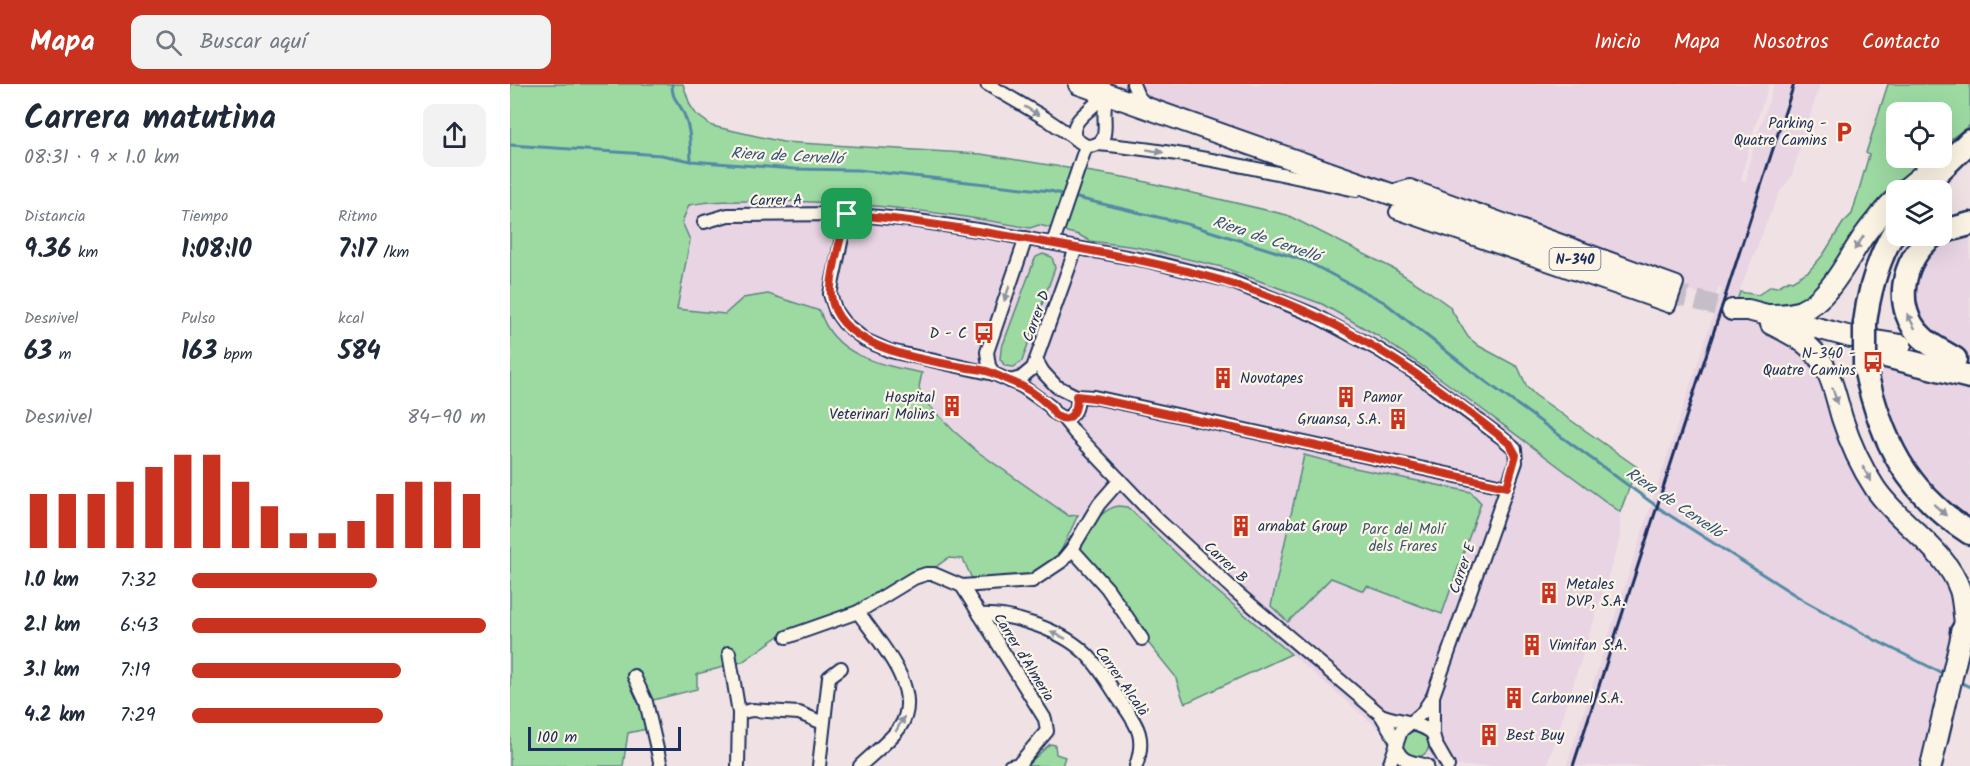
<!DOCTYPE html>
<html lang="es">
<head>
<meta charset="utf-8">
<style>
  :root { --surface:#fff; --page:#f2f2f3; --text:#1f2937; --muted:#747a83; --accent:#c8321e }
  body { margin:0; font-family:Kalam,sans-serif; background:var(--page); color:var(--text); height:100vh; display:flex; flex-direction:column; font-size:22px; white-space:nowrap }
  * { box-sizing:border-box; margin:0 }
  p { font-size:20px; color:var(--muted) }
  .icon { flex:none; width:33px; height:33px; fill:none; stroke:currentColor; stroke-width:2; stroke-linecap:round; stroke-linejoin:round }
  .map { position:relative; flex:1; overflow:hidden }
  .side { display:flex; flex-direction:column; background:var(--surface); width:510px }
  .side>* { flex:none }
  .controls { position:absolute; left:1376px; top:18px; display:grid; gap:12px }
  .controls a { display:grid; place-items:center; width:66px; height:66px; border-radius:12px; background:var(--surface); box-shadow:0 6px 24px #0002; font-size:30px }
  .scale { position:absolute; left:18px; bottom:15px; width:153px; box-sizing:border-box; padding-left:6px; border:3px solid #1b2f5e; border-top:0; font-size:16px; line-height:21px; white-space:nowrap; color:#1b2f5e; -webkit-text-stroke:4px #fcf5e5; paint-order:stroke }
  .pin { position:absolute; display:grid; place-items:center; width:51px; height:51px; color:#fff; margin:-26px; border-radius:12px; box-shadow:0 3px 9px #0006 }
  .round { display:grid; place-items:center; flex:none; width:63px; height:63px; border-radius:12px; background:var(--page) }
  .summary { display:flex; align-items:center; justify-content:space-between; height:102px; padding:0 24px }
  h1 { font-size:33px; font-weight:700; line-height:45px }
  .stats { display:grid; grid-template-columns:repeat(3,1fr); gap:9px; height:102px; padding:6px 24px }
  .stats div { display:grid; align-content:center }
  .stats b { font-size:26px; font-weight:700 }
  .stats small { font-size:16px; font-weight:400 }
  .stats p { font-size:16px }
  .chart { height:168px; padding:12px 24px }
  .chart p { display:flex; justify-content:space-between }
  .chart svg { width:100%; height:108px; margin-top:6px; stroke:var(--accent); stroke-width:6 }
  ul { padding:0 24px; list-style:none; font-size:20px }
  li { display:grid; grid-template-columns:96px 72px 1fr; align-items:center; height:45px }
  li i { height:15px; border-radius:8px; background:var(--accent) }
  header { display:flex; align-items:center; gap:36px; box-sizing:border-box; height:84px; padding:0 30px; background:var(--accent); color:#fff }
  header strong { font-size:28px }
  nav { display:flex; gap:33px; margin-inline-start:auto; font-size:21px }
  .search { width:420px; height:54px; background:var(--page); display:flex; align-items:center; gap:15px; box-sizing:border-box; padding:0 21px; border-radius:12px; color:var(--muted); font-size:22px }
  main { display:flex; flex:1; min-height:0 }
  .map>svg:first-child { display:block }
  .built { fill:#e8d4e3 }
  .green { fill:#9ddaa2; stroke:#5c8480; stroke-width:1.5 }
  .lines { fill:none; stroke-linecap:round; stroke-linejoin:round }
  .stream { stroke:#538aa4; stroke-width:3 }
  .primary-tunnel { stroke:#c5bec9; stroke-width:20; stroke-dasharray:20 10; stroke-linecap:butt }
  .street-casing { stroke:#1b2f5e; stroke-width:16 }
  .primary-casing { stroke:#1b2f5e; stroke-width:24 }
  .highway-casing { stroke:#1b2f5e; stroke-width:27 }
  .street { stroke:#fcf5e5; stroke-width:12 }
  .primary { stroke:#fcf5e5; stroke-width:20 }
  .highway { stroke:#fcf5e5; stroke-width:22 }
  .rail { stroke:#1b2f5e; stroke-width:3 }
  .highway-bridge-casing { stroke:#1b2f5e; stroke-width:27; stroke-linecap:butt }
  .highway-bridge { stroke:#fcf5e5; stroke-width:22 }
  .oneway { fill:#8c92a2 }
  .route-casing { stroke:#fff; stroke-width:12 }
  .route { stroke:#c8321e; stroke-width:8 }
  .labels { text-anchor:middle; stroke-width:4.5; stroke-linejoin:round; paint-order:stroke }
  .shield { fill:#fcf5e5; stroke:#5e6a86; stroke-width:1.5 }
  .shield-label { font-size:14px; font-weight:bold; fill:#1b2f5e }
  .poi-label { font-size:15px; fill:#1b2f5e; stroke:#fcf5e5; text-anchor:start }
  .street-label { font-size:15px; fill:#1b2f5e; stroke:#fcf5e5 }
  .park-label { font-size:15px; fill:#3c5a6f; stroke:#fcf5e5 }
  .water-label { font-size:16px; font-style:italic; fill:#32557b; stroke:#fcf5e5 }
</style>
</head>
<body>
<header>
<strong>Mapa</strong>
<div class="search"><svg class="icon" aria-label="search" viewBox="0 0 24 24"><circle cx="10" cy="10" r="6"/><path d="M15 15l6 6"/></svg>Buscar aquí</div>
<nav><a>Inicio</a><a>Mapa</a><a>Nosotros</a><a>Contacto</a></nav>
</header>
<main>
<section class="side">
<div class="summary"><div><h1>Carrera matutina</h1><p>08:31 · 9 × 1.0 km</p></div><a class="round"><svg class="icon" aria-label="share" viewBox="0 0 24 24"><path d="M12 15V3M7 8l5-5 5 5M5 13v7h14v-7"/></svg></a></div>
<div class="stats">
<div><p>Distancia</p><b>9.36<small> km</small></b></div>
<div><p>Tiempo</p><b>1:08:10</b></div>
<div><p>Ritmo</p><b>7:17<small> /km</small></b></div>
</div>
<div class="stats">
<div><p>Desnivel</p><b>63<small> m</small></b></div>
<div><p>Pulso</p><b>163<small> bpm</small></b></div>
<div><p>kcal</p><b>584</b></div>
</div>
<div class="chart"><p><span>Desnivel</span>84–90 m</p>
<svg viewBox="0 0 160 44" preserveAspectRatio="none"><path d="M5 44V22M15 44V22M25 44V22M35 44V17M45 44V11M55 44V6M65 44V6M75 44V17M85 44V27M95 44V38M105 44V38M115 44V33M125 44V22M135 44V17M145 44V17M155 44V22"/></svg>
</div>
<ul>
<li><b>1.0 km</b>7:32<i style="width:63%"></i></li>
<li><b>2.1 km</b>6:43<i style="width:100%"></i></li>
<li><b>3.1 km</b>7:19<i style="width:71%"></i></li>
<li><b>4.2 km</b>7:29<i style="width:65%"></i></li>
</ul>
</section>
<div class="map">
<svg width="1460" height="682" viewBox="0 0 1460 682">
  <rect width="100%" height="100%" fill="#f0e2e4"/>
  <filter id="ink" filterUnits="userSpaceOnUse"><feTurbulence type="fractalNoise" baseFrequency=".0167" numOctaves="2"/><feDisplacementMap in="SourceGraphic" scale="12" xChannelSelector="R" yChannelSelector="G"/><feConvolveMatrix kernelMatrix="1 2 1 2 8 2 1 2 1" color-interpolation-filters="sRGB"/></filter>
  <g filter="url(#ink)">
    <g class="built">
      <path d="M594,0H1259L1244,45L1231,95L1236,98L1239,78L1264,0H1310L1281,94L1271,106L1259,133L1222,226L1261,240L1295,259L1341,357L1451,508L1428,640L1408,682H1056L1212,204L1209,203L1205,213L1158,202Z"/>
      <path d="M235,117H309L452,131L520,144L529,141L569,151L580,157L626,163L712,183L812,220L868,252L934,297L1110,428V455L1037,682H938L877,652L701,502L624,429L617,423H601L592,430L559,432L468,368L412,314L409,303L378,283L359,277L340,266L320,249L313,238L166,225L180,156L172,138L179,121L192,119Z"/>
      <path d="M1460,140V449L1410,406L1355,284L1391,261L1442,274L1405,245L1402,175Z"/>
    </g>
    <g class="green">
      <path d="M0,0H173L180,21L186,30L202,42L273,58L471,70L619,94L777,131L884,185L917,206L939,222L958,253L969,262L1008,283L1017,303L1025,311L1127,383L1110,428L934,297L868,252L812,220L712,183L626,163L580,157L569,151L529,141L520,144C435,128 348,117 261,117C234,117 206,116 179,121L172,138L180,156L167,225L215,230L233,214L258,210L310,227C323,272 371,281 412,289L409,303L412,314L444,347L468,368L559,432L568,431L548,473L521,491L463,497L453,475L438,474L423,485L349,524L272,550L232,578L187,590V605L131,619L137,645L118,649L113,682H0Z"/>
      <path d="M1378,0H1460V41L1431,62V28H1386V74H1418C1399,89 1379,105 1363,123C1344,145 1312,212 1286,220C1267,226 1245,221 1227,216L1230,208L1248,211L1261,202L1267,203L1279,196L1282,197L1299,187L1313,171L1333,139L1342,130L1359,71L1356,69Z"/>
      <path d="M533,170L542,173L545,184L512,277L504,283L495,282L490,275L491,266L524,177L526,173Z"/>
      <path d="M794,371L840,383L961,408L971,419L932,530L857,502L854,507L821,494L778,538L761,522Z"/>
      <path d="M608,422L617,423L624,429L701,502L781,570L676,619L674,618L665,592L631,550L570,467C571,450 591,425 608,422Z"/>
      <circle cx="906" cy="660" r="13"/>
      <path d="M540,660L545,661L546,670L555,673L552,682H516Z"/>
    </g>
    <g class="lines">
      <g class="stream">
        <path d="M162,0C162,18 169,16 174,30C181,46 180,60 181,77"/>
        <path d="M0,61L151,71L181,77L284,85L348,86L540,107L556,111"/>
        <path d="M563,113L677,140L796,177L874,218L964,289L1156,429L1293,516L1365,556L1434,590"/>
        <path d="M1448,597L1460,603"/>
      </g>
      <path class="primary-tunnel" d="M1158,208L1222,226"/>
      <defs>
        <g id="street">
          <path d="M477,0L535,34L576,62C603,62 592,39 595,22"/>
          <path d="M623,0L628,12L636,21"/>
          <path d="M565,55C560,37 575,31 586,19"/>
          <path d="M587,60C674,67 761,88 846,106"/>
          <path d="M879,108L900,102L1167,199L1159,222L886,128"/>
          <path d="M337,130L320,210L326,228L334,239L355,256L380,267L484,290L500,297L513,303L541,323L543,328L553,334L565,349L646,434L726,508L871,631L887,658"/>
          <path d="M194,138L218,131L337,130L401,136L474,147L639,177L720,197L804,231L869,266L905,289L991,353L1005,365L1006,378L923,612L912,629L891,647L879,682"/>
          <path d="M543,159L576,62"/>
          <path d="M526,276L533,288L546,302L566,312C569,323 565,333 553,334"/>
          <path d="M484,290L479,282L477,268L516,154"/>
          <path d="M500,297L511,294L523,284L566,164"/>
          <path d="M566,312L584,313L997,403"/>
          <path d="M562,465L597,504L632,555"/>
          <path d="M452,502L535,635L537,647L509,680L500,682"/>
          <path d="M348,528C368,557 415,606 390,643C382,655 361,671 350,682"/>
          <path d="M470,531C501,529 550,546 573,567C588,580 598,599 609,615C626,640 637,651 626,682"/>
          <path d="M277,553L348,528L404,494L416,490H424L452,502L522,497L552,477L562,465L589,420L610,396"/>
          <path d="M219,569L229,629L228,682"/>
          <path d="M124,592L136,618L151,682"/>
          <path d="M923,613V650L926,661L938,682"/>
          <path d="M229,629L242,626L289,629L313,639"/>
          <path d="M871,631C887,637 913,639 923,650"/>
          <path d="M886,664C893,680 903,677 917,682"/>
          <path d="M309,682L319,593L331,584"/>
        </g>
        <g id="primary">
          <path d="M569,0L1158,208"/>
          <path d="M1394,106L1427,79"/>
          <path d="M1222,226H1238L1341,253L1391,261"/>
          <path d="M1259,231C1270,231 1281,231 1291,227C1320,214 1336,178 1353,153C1363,139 1374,126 1386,114"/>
          <path d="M1261,240C1279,249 1297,257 1309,274C1322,291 1326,314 1332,334C1340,359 1351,383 1365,404C1389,440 1436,465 1450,506C1453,516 1453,527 1455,538"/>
          <path d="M1421,682L1456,533"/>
        </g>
        <g id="highway">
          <path d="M1412,106L1429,87L1460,57"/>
          <path d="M1431,148L1460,140"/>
          <path d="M1423,152C1391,175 1382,226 1413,254C1422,263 1434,268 1445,275"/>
          <path d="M1355,239C1359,206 1369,173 1386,144"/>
          <path d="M1368,270L1460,293"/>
          <path d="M1355,284C1371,356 1396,408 1460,449"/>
          <path d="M1452,548L1460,537"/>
        </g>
      </defs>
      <use href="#street" class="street-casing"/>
      <use href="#primary" class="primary-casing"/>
      <use href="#highway" class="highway-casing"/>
      <use href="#street" class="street"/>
      <use href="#primary" class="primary"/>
      <use href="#highway" class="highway"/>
      <path class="rail" d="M1063,682L1284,0"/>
      <defs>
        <path id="highway-bridge" d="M1355,239V284"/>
      </defs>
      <use href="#highway-bridge" class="highway-bridge-casing"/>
      <use href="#highway-bridge" class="highway-bridge"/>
    </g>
    <defs><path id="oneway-solid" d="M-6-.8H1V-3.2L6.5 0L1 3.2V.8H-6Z" transform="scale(1.5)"/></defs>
    <g class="oneway">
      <use href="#oneway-solid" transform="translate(522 27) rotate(31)"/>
      <use href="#oneway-solid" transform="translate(645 67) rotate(10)"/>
      <use href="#oneway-solid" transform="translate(1349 159) rotate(124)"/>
      <use href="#oneway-solid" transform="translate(497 209) rotate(109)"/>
      <use href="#oneway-solid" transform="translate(1401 237) rotate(-118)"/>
      <use href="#oneway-solid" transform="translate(1325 312) rotate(73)"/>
      <use href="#oneway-solid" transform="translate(1357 390) rotate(60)"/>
      <use href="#oneway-solid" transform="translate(1430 426) rotate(42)"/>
      <use href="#oneway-solid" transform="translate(548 551) rotate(-154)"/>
      <use href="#oneway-solid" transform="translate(390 640) rotate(-60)"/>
    </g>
  </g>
  <g class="lines" filter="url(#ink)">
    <defs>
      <path id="route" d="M337,130C414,137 490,150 566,164C648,179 727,195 802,230C874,263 938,311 1000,360L1006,371L997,403L584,314L566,312C569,324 561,341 547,332C543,330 542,325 539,322C529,312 514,302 500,297C494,295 490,292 484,290C476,285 462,285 453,283C411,275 327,264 321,211C319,194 332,149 337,130Z"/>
    </defs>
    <use href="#route" class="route-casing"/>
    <use href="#route" class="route"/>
  </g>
  <defs>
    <symbol id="parking-bare" viewBox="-9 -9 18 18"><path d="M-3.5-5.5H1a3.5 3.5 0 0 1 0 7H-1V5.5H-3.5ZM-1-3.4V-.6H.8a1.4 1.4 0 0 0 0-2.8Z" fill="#c8321e" stroke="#fcf5e5" stroke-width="2.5" paint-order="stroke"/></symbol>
    <symbol id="bus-bare" viewBox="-9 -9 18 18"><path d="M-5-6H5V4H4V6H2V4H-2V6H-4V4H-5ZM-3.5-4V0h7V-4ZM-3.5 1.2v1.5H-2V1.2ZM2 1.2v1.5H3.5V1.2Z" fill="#c8321e" stroke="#fcf5e5" stroke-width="2.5" paint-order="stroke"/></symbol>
    <symbol id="building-bare" viewBox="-9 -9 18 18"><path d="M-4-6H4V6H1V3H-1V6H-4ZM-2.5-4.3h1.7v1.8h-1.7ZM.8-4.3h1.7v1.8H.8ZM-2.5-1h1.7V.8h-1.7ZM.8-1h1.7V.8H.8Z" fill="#c8321e" stroke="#fcf5e5" stroke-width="2.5" paint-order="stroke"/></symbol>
  </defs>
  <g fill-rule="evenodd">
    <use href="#parking-bare" x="1319" y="33" width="30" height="30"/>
    <use href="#bus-bare" x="459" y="234" width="30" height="30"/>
    <use href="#bus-bare" x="1348" y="263" width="30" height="30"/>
    <use href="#building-bare" x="698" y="279" width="30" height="30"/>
    <use href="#building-bare" x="821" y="298" width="30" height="30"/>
    <use href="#building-bare" x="427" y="307" width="30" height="30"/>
    <use href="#building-bare" x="873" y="320" width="30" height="30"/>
    <use href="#building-bare" x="716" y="427" width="30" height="30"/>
    <use href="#building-bare" x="1024" y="494" width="30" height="30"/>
    <use href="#building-bare" x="1007" y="546" width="30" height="30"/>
    <use href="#building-bare" x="989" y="599" width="30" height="30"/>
    <use href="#building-bare" x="964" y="636" width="30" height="30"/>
  </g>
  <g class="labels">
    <rect class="shield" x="1039.5" y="164" width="51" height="22" rx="4.5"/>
    <g class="shield-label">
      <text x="1065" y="180">N-340</text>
    </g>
    <g class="poi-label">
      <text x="1317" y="44" text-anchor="end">Parking -<tspan x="1317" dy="17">Quatre Camins</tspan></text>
      <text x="457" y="254" text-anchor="end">D - C</text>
      <text x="1346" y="274" text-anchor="end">N-340 -<tspan x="1346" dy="17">Quatre Camins</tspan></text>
      <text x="730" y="299">Novotapes</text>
      <text x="425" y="318" text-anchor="end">Hospital<tspan x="425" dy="17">Veterinari Molins</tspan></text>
      <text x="853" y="318">Pamor</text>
      <text x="871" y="340" text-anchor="end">Gruansa, S.A.</text>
      <text x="748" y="447">arnabat Group</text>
      <text x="1056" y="505">Metales<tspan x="1056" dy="17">DVP, S.A.</tspan></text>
      <text x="1039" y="566">Vimifan S.A.</text>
      <text x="1021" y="619">Carbonnel S.A.</text>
      <text x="996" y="656">Best Buy</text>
    </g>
    <g class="street-label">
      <text transform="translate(266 116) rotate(-1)" y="5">Carrer A</text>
      <text transform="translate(526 232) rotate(-70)" y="5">Carrer D</text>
      <text transform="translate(716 478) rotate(43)" y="5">Carrer B</text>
      <text transform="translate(952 484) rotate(-71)" y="5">Carrer E</text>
      <text transform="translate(514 573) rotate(58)" y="5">Carrer d'Almeria</text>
      <text transform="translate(612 597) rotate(55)" y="5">Carrer Alcalà</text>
    </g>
    <g class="park-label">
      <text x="893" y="450">Parc del Molí<tspan x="893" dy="17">dels Frares</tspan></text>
    </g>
    <g class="water-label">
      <text transform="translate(277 71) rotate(3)" y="6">Riera de Cervelló</text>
      <text transform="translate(757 154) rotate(19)" y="6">Riera de Cervelló</text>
      <text transform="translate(1165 418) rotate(34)" y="6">Riera de Cervelló</text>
    </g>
  </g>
</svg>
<div class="controls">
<a><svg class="icon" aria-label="locate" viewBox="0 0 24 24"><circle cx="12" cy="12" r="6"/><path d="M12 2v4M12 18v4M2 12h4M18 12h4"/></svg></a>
<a><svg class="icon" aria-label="layers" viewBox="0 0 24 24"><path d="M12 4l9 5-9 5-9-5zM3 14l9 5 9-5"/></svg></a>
</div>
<div class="scale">100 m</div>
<div class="pin" style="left:337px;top:130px;background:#1e9e55"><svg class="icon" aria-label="arrive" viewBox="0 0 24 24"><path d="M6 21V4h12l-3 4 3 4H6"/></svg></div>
</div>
</main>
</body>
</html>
